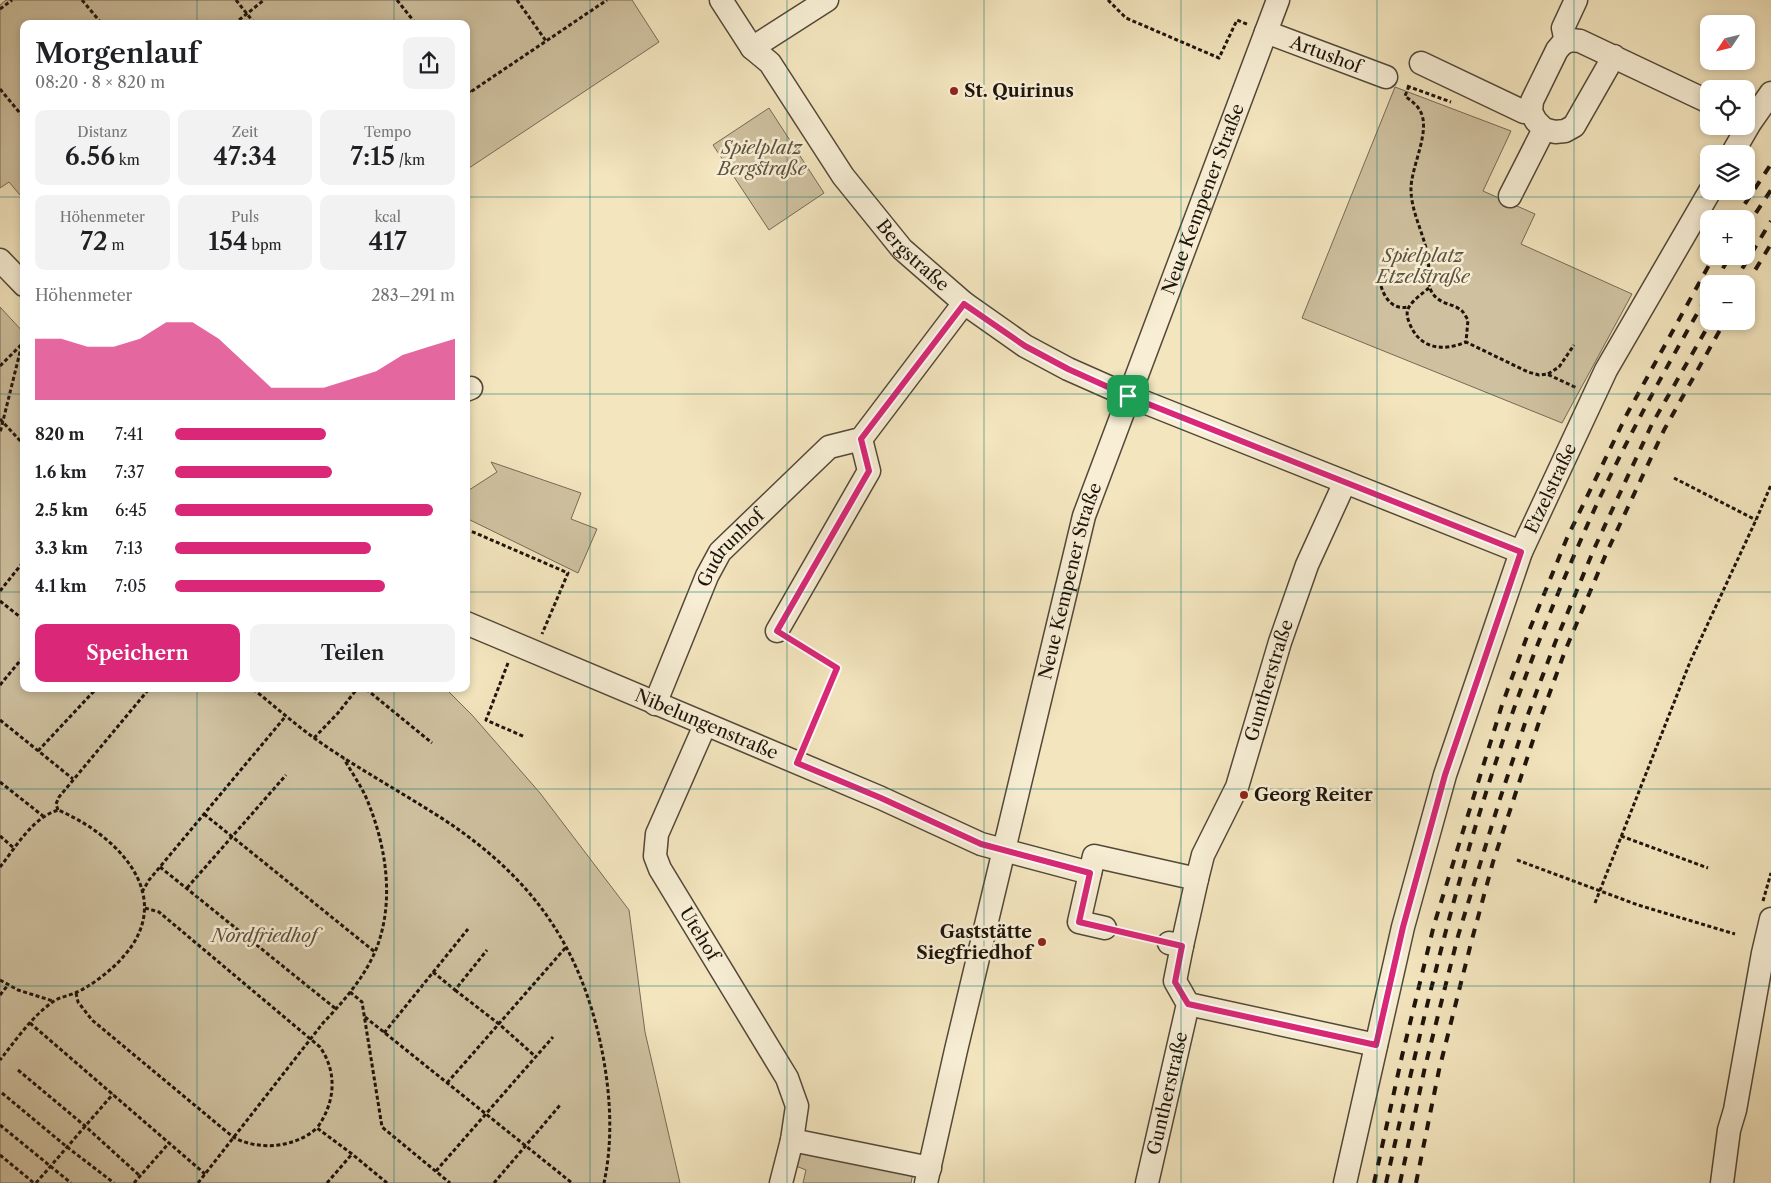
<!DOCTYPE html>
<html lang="de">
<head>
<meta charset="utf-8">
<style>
  :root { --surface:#fff; --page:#f2f2f2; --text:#202124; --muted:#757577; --accent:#db2777 }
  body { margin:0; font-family:"Libre Caslon Text",serif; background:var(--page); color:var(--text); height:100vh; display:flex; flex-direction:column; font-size:19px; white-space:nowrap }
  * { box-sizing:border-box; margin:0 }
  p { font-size:16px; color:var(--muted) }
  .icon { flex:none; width:28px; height:28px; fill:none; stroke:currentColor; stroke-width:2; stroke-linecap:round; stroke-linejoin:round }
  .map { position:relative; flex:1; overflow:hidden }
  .sheet { position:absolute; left:20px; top:20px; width:450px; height:672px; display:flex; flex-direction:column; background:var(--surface); border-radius:10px; box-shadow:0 2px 8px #0003 }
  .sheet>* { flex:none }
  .needle { width:32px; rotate:235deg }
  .controls { position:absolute; left:1700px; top:15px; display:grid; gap:10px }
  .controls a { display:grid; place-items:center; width:55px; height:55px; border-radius:10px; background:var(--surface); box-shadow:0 2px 8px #0003; font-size:25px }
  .pin { position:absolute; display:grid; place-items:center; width:42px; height:42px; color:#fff; margin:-21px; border-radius:10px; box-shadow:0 2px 8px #0006 }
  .round { display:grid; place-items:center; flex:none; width:52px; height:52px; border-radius:10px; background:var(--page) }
  .headline { display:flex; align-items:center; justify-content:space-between; height:85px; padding:0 15px }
  h1 { font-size:28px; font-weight:600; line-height:38px }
  .figures { display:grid; grid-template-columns:repeat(3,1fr); gap:8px; height:85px; padding:5px 15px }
  .figures div { display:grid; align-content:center; border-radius:10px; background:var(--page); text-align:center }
  .figures b { font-size:25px; font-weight:600 }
  .figures small { font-size:14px; font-weight:400 }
  .figures p { font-size:14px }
  .chart { height:140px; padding:10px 15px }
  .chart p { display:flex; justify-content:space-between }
  .chart svg { width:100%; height:90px; margin-top:5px; fill:var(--accent); opacity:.7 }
  .action { display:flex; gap:10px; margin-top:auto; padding:10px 15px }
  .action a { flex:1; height:58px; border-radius:10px; background:var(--accent); color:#fff; font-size:20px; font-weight:600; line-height:58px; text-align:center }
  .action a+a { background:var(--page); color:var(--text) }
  ul { padding:0 15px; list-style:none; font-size:16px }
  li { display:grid; grid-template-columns:80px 60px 1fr; align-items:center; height:38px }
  li i { height:12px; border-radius:6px; background:var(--accent) }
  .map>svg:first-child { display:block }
  .green { fill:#cfc1a0; stroke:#766a56 }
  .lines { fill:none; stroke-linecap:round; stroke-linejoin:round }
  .minor-casing { stroke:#534838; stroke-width:25 }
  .path { stroke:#1e140b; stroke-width:3; stroke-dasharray:4 2.5; stroke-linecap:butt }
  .minor { stroke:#f7eed5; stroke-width:22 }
  .rail { stroke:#1e140b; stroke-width:4; stroke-dasharray:9 9; stroke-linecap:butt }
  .route-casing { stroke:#fff; stroke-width:10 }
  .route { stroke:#db2777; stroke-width:6 }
  .grid { fill:none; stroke:#0f766e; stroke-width:1; stroke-opacity:0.55 }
  .poi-dot { fill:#8f2418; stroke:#f7eed5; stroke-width:2 }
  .labels { text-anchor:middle; stroke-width:5; stroke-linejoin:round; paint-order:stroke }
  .street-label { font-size:18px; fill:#1e140b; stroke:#f7eed5 }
  .poi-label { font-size:18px; font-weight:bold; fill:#1e140b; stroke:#f7eed5; text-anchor:start }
  .park-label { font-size:18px; font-style:italic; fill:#5c513f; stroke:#f7eed5 }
</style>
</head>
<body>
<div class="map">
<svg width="1771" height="1183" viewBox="0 0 1771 1183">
  <rect width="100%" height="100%" fill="#f3e5be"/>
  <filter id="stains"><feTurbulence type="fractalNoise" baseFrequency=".004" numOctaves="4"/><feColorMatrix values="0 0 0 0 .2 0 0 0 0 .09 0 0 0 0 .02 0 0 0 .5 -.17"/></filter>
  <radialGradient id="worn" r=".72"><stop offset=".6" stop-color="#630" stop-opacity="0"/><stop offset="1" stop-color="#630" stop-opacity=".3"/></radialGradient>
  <g class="green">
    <path d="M6,0H632L659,42L466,170V24H24V191L20,195L9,182L0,188V5Z"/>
    <path d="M1395,87L1511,131L1483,191L1535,214L1521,244L1632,294L1562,423L1302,318Z"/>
    <path d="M769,108L824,193L769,230L713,145Z"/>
    <path d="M0,307L24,333V689H446L472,715L540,793L629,910L645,1032L680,1183H0Z"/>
    <path d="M491,462L581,493L571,519L597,529L578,573L466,518V492L497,472Z"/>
    <path d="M797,1152L913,1173L911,1183H803L806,1170L796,1166Z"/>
  </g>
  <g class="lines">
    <defs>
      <g id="minor">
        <path id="s1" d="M721,0L752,48L770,63L843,176L902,249L964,303L1025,346L1068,369L1129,396L1521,552"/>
        <path id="s2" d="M1266,32L1386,77"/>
        <path d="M1566,42L1563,28L1576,0"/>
        <path d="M752,48L827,0"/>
        <path d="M1614,56L1574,126L1565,131L1555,132L1544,129L1536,121L1531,112L1532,101L1557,50L1563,43L1571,40L1580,41L1709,102"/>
        <path d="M1421,63L1524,112H1531"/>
        <path d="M1732,154L1750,123L1771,93"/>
        <path d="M1510,196L1544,129"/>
        <path d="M0,260L24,285"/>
        <path d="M466,390L471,388"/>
        <path id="s3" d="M466,623L881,798L981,844L1090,873"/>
        <path d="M777,631L869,471L861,439"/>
        <path id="s4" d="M655,704L707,576L720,552L829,447L861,439L964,303"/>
        <path id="s5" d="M705,725L657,834L655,856L660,869L787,1078L797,1106L792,1140"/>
        <path id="s6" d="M1197,879L1203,855L1237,787L1280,642L1307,565L1345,482"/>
        <path d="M1105,928L1079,922L1094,856L1197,879L1182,946L1169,943"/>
        <path d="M1188,1004L1376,1045"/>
        <path d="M781,1183L792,1140L930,1168"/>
        <path id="s7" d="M926,1183L956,1050L1084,516L1278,0"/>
        <path id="s8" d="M1147,1183L1188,1004L1175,981L1182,946"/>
        <path id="s9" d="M1345,1183L1403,927L1445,775L1521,552L1606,370L1710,191"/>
        <path d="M1722,1183L1729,1130L1735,1110L1763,953L1771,919"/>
      </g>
    </defs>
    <use href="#minor" class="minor-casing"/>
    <g class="path">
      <path d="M82,0L102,24"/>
      <path d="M236,0L255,24"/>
      <path d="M397,0L416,24"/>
      <path d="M517,0L546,41"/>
      <path d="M1108,0L1126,18L1219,58L1237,20L1249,25"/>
      <path d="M0,9L12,0"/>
      <path d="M234,24L264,0"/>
      <path d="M466,86L471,92"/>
      <path d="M1407,86L1451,102"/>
      <path d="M1409,86L1405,96C1410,100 1416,104 1419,109C1433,129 1410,167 1411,191C1412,214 1424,234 1428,257C1430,269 1426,285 1433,294C1441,305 1453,303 1462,311C1464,313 1466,317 1468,320L1466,342L1528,372L1539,375L1547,374L1577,388"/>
      <path d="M0,89L24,118"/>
      <path d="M466,95L607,0"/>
      <path d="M1381,286C1385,299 1393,310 1408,307"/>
      <path d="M1429,288C1423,293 1413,300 1409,307C1406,312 1407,317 1409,322C1419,349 1442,352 1466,342"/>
      <path d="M0,366L22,344L0,433"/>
      <path d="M1548,374L1559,367L1574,345"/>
      <path d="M0,419L24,445"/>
      <path d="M1674,478L1756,520"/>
      <path d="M466,529L568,573L542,634"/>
      <path d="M0,591L24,561"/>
      <path d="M0,601L24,620"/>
      <path d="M793,641L837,668L805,744"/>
      <path d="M508,663L486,720L525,737"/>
      <path d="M0,685L24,656"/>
      <path d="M253,689C277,708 299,728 324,745C364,772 406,795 446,821C530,877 578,942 600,1041C610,1087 614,1136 604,1183"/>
      <path d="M366,689L432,743"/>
      <path d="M0,720L73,779"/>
      <path d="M314,738L338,713L357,689"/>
      <path d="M38,751L96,689"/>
      <path d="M0,782L43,816"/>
      <path d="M58,810L56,804L59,797L149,689"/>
      <path d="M204,814L375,952"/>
      <path d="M0,836L15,849"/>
      <path d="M1621,836L1708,868"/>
      <path d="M1517,860L1638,905L1735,934"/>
      <path d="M0,867C16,847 32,818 58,810C117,835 178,896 123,957C113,969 90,987 75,993C68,996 60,997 54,1001C32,1016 16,1040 0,1060"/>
      <path d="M160,867L336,1009"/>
      <path d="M187,888L286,775"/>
      <path d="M142,892L149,880L285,717"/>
      <path d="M1763,901L1771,873"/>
      <path d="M1595,903L1690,662L1756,520L1771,485"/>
      <path d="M145,908L159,912L320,1047C338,1073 335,1103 317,1128"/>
      <path d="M1123,932L1151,939"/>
      <path d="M433,972L455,990L487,950"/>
      <path d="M0,980L18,990L53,1001"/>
      <path d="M455,990L499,1024L536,1057"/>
      <path d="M350,992L362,1002L382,1127L450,1183"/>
      <path d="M76,993L78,1002L92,1020L233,1137C258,1151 295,1148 317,1128L352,1154L387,1183"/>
      <path d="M0,995L8,985"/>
      <path d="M365,1017L572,1183"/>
      <path d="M30,1023L205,1174"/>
      <path d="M384,1033L468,929"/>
      <path d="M18,1070L85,1126L140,1176"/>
      <path d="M447,1083L567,946"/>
      <path d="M2,1093L67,1147L114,1183"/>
      <path d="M0,1125L71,1183"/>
      <path d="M0,1155L34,1183"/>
      <path d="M436,1171L553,1037"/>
      <path d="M36,1183L113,1094"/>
      <path d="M134,1183L169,1143"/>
      <path d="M198,1183L323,1023C343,1002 363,979 375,952C396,902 386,843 365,795C359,783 351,771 344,759"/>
      <path d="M327,1183L352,1154"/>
      <path d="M494,1183L561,1104"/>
    </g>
    <use href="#minor" class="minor"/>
    <g class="rail">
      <path d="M1735,219L1771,164"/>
      <path d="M1746,228L1771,190"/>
      <path d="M1714,284L1730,256"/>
      <path d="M1733,284L1771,221"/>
      <path d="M1746,285L1771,244"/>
      <path d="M1374,1183L1402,1056L1434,925L1502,705L1529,631L1567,538L1627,414L1714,256"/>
      <path d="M1386,1183C1415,1054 1444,925 1484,799C1511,712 1543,626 1579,544C1616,458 1662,374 1709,293"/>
      <path d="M1400,1183L1425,1067L1458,936L1499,802L1527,717L1555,643L1594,549L1652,424L1711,321"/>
      <path d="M1416,1183L1439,1070L1471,943L1493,862L1539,722L1565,651L1606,554L1664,430L1725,321"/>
    </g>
  </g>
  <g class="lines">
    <defs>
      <path id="route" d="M964,304L1025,346L1068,369L1128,396L1521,552L1445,775L1403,927L1376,1045L1188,1004L1175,982L1182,946L1079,922L1090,873L981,844L881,798L797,763L837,668L777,631L869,471L861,439Z"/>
    </defs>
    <use href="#route" class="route-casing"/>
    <use href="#route" class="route"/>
  </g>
  <path class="grid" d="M197,0V24M394,0V24M590,0V1183M787,0V1183M984,0V1183M1181,0V1183M1377,0V1183M1574,0V1183M0,197H24M466,197H1771M0,394H24M466,394H1771M0,592H24M466,592H1771M197,689V1183M394,689V1183M0,789H1771M0,986H1771"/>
  <g class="poi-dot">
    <circle cx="954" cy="91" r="5"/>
    <circle cx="1244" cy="795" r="5"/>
    <circle cx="1042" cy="942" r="5"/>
  </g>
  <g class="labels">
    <g class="street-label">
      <text dy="6" stroke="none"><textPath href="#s2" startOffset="64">Artushof</textPath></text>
      <text dy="6" stroke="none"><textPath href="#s7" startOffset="1024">Neue Kempener Straße</textPath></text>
      <text dy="6" stroke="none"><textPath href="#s1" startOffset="321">Bergstraße</textPath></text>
      <text dy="6" stroke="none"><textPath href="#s9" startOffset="726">Etzelstraße</textPath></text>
      <text dy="6" stroke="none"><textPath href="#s4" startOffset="175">Gudrunhof</textPath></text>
      <text dy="6" stroke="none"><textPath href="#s7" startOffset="619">Neue Kempener Straße</textPath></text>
      <text dy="6" stroke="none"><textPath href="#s6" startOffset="212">Guntherstraße</textPath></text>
      <text dy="6" stroke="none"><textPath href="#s3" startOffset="261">Nibelungenstraße</textPath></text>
      <text dy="6" stroke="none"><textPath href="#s5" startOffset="231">Utehof</textPath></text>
      <text dy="6" stroke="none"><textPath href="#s8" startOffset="92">Guntherstraße</textPath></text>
    </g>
    <g class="poi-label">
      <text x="964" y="97">St. Quirinus</text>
      <text x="1254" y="801">Georg Reiter</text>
      <text x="1032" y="938" text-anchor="end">Gaststätte<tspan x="1032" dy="21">Siegfriedhof</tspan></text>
    </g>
    <g class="park-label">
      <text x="762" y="154">Spielplatz<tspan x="762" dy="21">Bergstraße</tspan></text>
      <text x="1423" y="262">Spielplatz<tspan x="1423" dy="21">Etzelstraße</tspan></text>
      <text x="264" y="942">Nordfriedhof</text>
    </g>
  </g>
  <rect width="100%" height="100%" filter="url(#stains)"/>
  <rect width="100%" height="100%" fill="url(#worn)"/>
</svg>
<div class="controls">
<a><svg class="needle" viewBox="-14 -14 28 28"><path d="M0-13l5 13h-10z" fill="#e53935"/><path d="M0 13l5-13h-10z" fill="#757577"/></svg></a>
<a><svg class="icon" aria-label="locate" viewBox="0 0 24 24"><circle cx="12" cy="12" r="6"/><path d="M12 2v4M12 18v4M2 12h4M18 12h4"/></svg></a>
<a><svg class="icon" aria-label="layers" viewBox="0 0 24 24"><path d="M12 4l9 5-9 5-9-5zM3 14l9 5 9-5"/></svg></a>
<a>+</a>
<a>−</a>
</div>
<div class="pin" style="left:1128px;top:396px;background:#1e9e55"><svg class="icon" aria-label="arrive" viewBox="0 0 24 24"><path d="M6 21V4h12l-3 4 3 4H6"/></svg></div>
<section class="sheet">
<div class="headline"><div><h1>Morgenlauf</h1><p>08:20 · 8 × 820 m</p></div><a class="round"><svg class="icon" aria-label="share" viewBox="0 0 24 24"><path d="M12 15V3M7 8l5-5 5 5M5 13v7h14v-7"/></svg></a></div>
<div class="figures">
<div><p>Distanz</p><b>6.56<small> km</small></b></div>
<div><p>Zeit</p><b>47:34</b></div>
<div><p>Tempo</p><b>7:15<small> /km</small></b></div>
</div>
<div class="figures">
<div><p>Höhenmeter</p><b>72<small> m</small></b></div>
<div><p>Puls</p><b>154<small> bpm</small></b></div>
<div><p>kcal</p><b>417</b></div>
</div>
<div class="chart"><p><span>Höhenmeter</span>283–291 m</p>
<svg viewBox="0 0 160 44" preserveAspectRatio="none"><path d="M0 44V14L10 14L20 18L30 18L40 14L50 6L60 6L70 14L80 26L90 38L100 38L110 38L120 34L130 30L140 22L150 18L160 14V44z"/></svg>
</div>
<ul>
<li><b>820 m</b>7:41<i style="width:54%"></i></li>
<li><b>1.6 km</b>7:37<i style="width:56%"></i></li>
<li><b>2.5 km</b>6:45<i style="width:92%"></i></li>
<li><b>3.3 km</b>7:13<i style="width:70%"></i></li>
<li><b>4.1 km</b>7:05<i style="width:75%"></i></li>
</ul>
<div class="action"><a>Speichern</a><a>Teilen</a></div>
</section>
</div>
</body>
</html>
